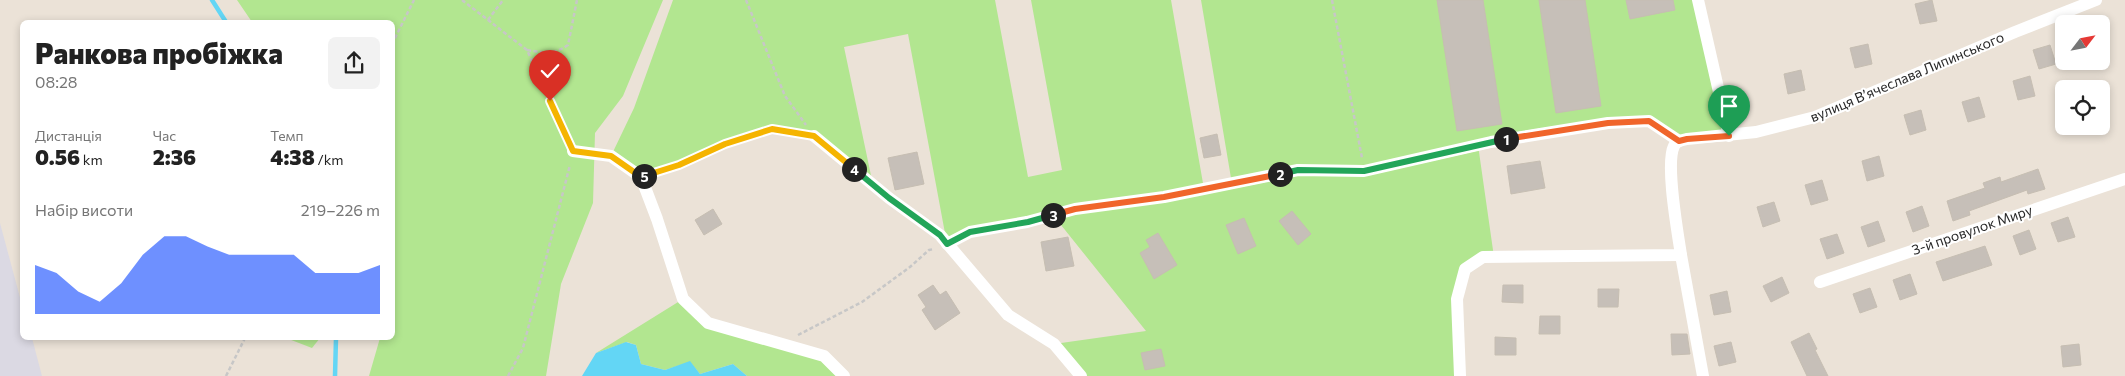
<!DOCTYPE html>
<html lang="uk">
<head>
<meta charset="utf-8">
<style>
  :root { --surface:#fff; --page:#f2f2f2; --text:#222; --muted:#767676; --accent:#3162ff }
  body { margin:0; font-family:Commissioner,sans-serif; background:var(--page); color:var(--text); height:100vh; display:flex; flex-direction:column; font-size:19px; white-space:nowrap }
  * { box-sizing:border-box; margin:0 }
  p { font-size:16px; color:var(--muted) }
  .icon { flex:none; width:28px; height:28px; fill:none; stroke:currentColor; stroke-width:2; stroke-linecap:round; stroke-linejoin:round }
  .map { position:relative; flex:1; overflow:hidden }
  .sheet { position:absolute; left:20px; top:20px; width:375px; height:320px; display:flex; flex-direction:column; background:var(--surface); border-radius:8px; box-shadow:0 2px 8px #0003 }
  .sheet>* { flex:none }
  .needle { width:32px; rotate:58deg }
  .controls { position:absolute; left:2055px; top:15px; display:grid; gap:10px }
  .controls a { display:grid; place-items:center; width:55px; height:55px; border-radius:8px; background:var(--surface); box-shadow:0 2px 8px #0003; font-size:25px }
  .pin { position:absolute; display:grid; place-items:center; width:42px; height:42px; color:#fff; margin:-51px -21px; border-radius:50% 50% 50% 0; rotate:-45deg; box-shadow:0 0 5px #0007 }
  .pin .icon { rotate:45deg }
  .km { position:absolute; width:25px; height:25px; margin:-12px; border-radius:50%; background:#222; color:#fff; font-size:14px; line-height:25px; text-align:center }
  .round { display:grid; place-items:center; flex:none; width:52px; height:52px; border-radius:8px; background:var(--page) }
  .headline { display:flex; align-items:center; justify-content:space-between; height:85px; padding:0 15px }
  h1 { font-size:28px; font-weight:800; line-height:38px }
  .figures { display:grid; grid-template-columns:repeat(3,1fr); gap:8px; height:85px; padding:5px 15px }
  .figures div { display:grid; align-content:center }
  .figures b { font-size:21px; font-weight:800 }
  .figures small { font-size:14px; font-weight:400 }
  .figures p { font-size:14px }
  .chart { height:140px; padding:10px 15px }
  .chart p { display:flex; justify-content:space-between }
  .chart svg { width:100%; height:90px; margin-top:5px; fill:var(--accent); opacity:.7 }
  .map>svg:first-child { display:block }
  .industrial { fill:#dbd9e3 }
  .green { fill:#b2e690 }
  .water { fill:#63d6f5 }
  .lines { fill:none; stroke-linecap:round; stroke-linejoin:round }
  .stream { stroke:#63d6f5; stroke-width:4.5 }
  .building { fill:#c6bfb8; stroke:#c6beb2 }
  .path { stroke:#c7c7c7; stroke-width:2.5; stroke-dasharray:4 2.5; stroke-linecap:butt }
  .street { stroke:#fff; stroke-width:12 }
  .split-1-casing { stroke:#fff; stroke-width:10 }
  .split-2-casing { stroke:#fff; stroke-width:10 }
  .split-3-casing { stroke:#fff; stroke-width:10 }
  .split-4-casing { stroke:#fff; stroke-width:10 }
  .split-5-casing { stroke:#fff; stroke-width:10 }
  .split-6-casing { stroke:#fff; stroke-width:10 }
  .split-1 { stroke:#f0652b; stroke-width:6 }
  .split-2 { stroke:#22a559; stroke-width:6 }
  .split-3 { stroke:#f0652b; stroke-width:6 }
  .split-4 { stroke:#22a559; stroke-width:6 }
  .split-5 { stroke:#f5b400; stroke-width:6 }
  .split-6 { stroke:#f5b400; stroke-width:6 }
  .labels { text-anchor:middle; stroke-width:4; stroke-linejoin:round; paint-order:stroke }
  .street-label { font-size:14px; fill:#272727; stroke:#fff }
</style>
</head>
<body>
<div class="map">
<svg width="2125" height="376" viewBox="0 0 2125 376">
  <rect width="100%" height="100%" fill="#ebe2d7"/>
  <path class="industrial" d="M0,223L22,305V338H32L42,376H0Z"/>
  <g class="green">
    <path d="M237,0H663L623,96L595,133L593,203L561,284L546,376H369L380,338H392V22H252Z"/>
    <path d="M673,0H995L1028,177L1062,170L1031,0H1171L1204,189L1232,184L1201,0H1698L1729,136L1679,141L1649,121L1478,145L1494,257L1465,269L1457,299L1460,376H1081L1054,344L1146,331L1053,215L947,244L908,34L844,47L873,185L814,136L772,129L725,144L679,165L641,177L611,156L634,108Z"/>
    <path d="M683,299L708,323L824,356L844,376H747L733,364L700,374L690,362L665,370L641,364L636,345L627,342L596,353Z"/>
    <path d="M286,338H320L312,348Z"/>
  </g>
  <path class="water" d="M626,342L636,345L641,364L665,370L690,361L700,374L733,364L747,376H582L596,353Z"/>
  <g class="lines">
    <g class="stream">
      <path d="M212,0L226,22"/>
      <path d="M335,376L336,338"/>
    </g>
  </g>
  <g class="building">
    <path d="M1437,0H1483L1502,124L1457,131Z"/>
    <path d="M1539,0H1585L1601,106L1556,113Z"/>
    <path d="M1626,0H1673L1675,10L1630,19Z"/>
    <path d="M1932,0L1937,21L1920,24L1915,4Z"/>
    <path d="M1868,44L1872,64L1855,68L1850,48Z"/>
    <path d="M2050,45L2056,64L2039,69L2033,50Z"/>
    <path d="M1801,70L1805,90L1788,94L1784,74Z"/>
    <path d="M2030,76L2035,96L2018,100L2013,81Z"/>
    <path d="M1979,97L1985,117L1968,122L1962,102Z"/>
    <path d="M1921,110L1926,130L1910,135L1904,115Z"/>
    <path d="M1217,134L1221,155L1204,158L1200,138Z"/>
    <path d="M917,152L924,184L895,190L888,158Z"/>
    <path d="M1879,156L1884,176L1867,181L1862,161Z"/>
    <path d="M1540,161L1545,188L1511,194L1507,166Z"/>
    <path d="M2038,169L2045,189L2028,194L2027,190L1969,211L1970,215L1953,221L1947,201L1985,188L1983,183L2000,177L2001,182Z"/>
    <path d="M1822,180L1828,200L1811,205L1805,185Z"/>
    <path d="M1774,202L1780,221L1763,227L1757,207Z"/>
    <path d="M1922,206L1929,226L1913,232L1906,212Z"/>
    <path d="M713,209L722,224L704,235L695,220Z"/>
    <path d="M1292,211L1311,234L1298,245L1279,221Z"/>
    <path d="M2068,217L2075,237L2058,242L2051,223Z"/>
    <path d="M1244,218L1256,246L1238,254L1226,225Z"/>
    <path d="M1878,221L1885,241L1868,247L1861,227Z"/>
    <path d="M2029,230L2036,249L2020,255L2013,236Z"/>
    <path d="M1158,233L1177,265L1154,279L1140,253L1150,247L1146,240Z"/>
    <path d="M1837,234L1844,253L1827,259L1820,239Z"/>
    <path d="M1068,237L1074,266L1046,271L1041,242Z"/>
    <path d="M1985,246L1992,265L1943,281L1936,262Z"/>
    <path d="M1910,274L1917,294L1900,300L1893,280Z"/>
    <path d="M1782,277L1789,293L1771,302L1763,286Z"/>
    <path d="M933,285L940,295L946,291L960,313L935,330L922,310L926,307L918,295Z"/>
    <path d="M1503,285H1523V303L1502,302Z"/>
    <path d="M1870,288L1877,307L1860,313L1853,294Z"/>
    <path d="M1598,289H1619L1618,307H1598Z"/>
    <path d="M1727,291L1731,312L1714,315L1710,295Z"/>
    <path d="M1540,316H1560V334H1539Z"/>
    <path d="M1809,333L1817,349L1815,350L1828,376H1807L1791,342Z"/>
    <path d="M1671,334H1687L1690,354L1672,355Z"/>
    <path d="M1495,337L1516,338V355H1495Z"/>
    <path d="M1731,342L1736,362L1719,366L1714,346Z"/>
    <path d="M2079,344L2081,365L2063,367L2061,346Z"/>
    <path d="M1161,349L1165,366L1145,370L1141,353Z"/>
  </g>
  <g class="lines">
    <g class="path">
      <path d="M462,0L527,50L567,138"/>
      <path d="M746,0L785,96L806,125"/>
      <path d="M1332,0L1362,158"/>
      <path d="M488,20L503,0"/>
      <path d="M392,44L414,0"/>
      <path d="M527,50C545,53 553,55 568,45L577,0"/>
      <path d="M654,173C693,160 730,137 770,130C779,128 792,132 801,134"/>
      <path d="M798,335L862,302L910,267L929,250L934,249"/>
      <path d="M226,376L245,338"/>
      <path d="M508,376L523,348L570,165"/>
    </g>
    <g class="street">
      <path d="M1698,0L1729,136"/>
      <path d="M814,136L889,198L940,235L1008,315L1054,344L1081,376"/>
      <path d="M573,151L611,156L641,177L657,219L683,299L708,323L824,356L844,376"/>
      <path d="M947,244L970,232L1027,222L1075,209L1164,197L1298,170L1364,171L1491,142L1608,123L1649,121L1679,141"/>
      <path d="M1681,255L1703,376"/>
      <path d="M1820,282L2125,179"/>
      <path d="M1460,376L1457,299L1465,269L1483,257L1681,255C1678,234 1665,164 1674,146C1676,141 1682,140 1687,139L1756,132L1815,117L2015,32L2096,0"/>
    </g>
  </g>
  <g class="lines">
    <defs>
      <path id="split-1" d="M1506,139L1608,123L1649,121L1679,141L1687,139L1729,136"/>
      <path id="split-2" d="M1280,174L1298,170L1364,171L1506,139"/>
      <path id="split-3" d="M1053,215L1075,209L1164,197L1280,174"/>
      <path id="split-4" d="M854,169L889,198L940,235L947,244L970,232L1028,222L1053,215"/>
      <path id="split-5" d="M644,176L679,165L725,144L772,129L814,136L854,169"/>
      <path id="split-6" d="M550,101L573,151L611,156L641,177L644,176"/>
    </defs>
    <use href="#split-1" class="split-1-casing"/>
    <use href="#split-2" class="split-2-casing"/>
    <use href="#split-3" class="split-3-casing"/>
    <use href="#split-4" class="split-4-casing"/>
    <use href="#split-5" class="split-5-casing"/>
    <use href="#split-6" class="split-6-casing"/>
    <use href="#split-1" class="split-1"/>
    <use href="#split-2" class="split-2"/>
    <use href="#split-3" class="split-3"/>
    <use href="#split-4" class="split-4"/>
    <use href="#split-5" class="split-5"/>
    <use href="#split-6" class="split-6"/>
  </g>
  <g class="labels">
    <g class="street-label">
      <text transform="translate(1907 77) rotate(-23)" y="5">вулиця Вʼячеслава Липинського</text>
      <text transform="translate(1972 230) rotate(-19)" y="5">3-й провулок Миру</text>
    </g>
  </g>
</svg>
<div class="controls">
<a><svg class="needle" viewBox="-14 -14 28 28"><path d="M0-13l5 13h-10z" fill="#e53935"/><path d="M0 13l5-13h-10z" fill="#767676"/></svg></a>
<a><svg class="icon" aria-label="locate" viewBox="0 0 24 24"><circle cx="12" cy="12" r="6"/><path d="M12 2v4M12 18v4M2 12h4M18 12h4"/></svg></a>
</div>
<div class="pin" style="left:1729px;top:136px;background:#1e9e55"><svg class="icon" aria-label="arrive" viewBox="0 0 24 24"><path d="M6 21V4h12l-3 4 3 4H6"/></svg></div>
<div class="pin" style="left:550px;top:101px;background:#d93025"><svg class="icon" aria-label="check" viewBox="0 0 24 24"><path d="M5 12l5 5 9-10"/></svg></div>
<b class="km" style="left:1506px;top:139px">1</b>
<b class="km" style="left:1280px;top:174px">2</b>
<b class="km" style="left:1053px;top:215px">3</b>
<b class="km" style="left:854px;top:169px">4</b>
<b class="km" style="left:644px;top:176px">5</b>
<section class="sheet">
<div class="headline"><div><h1>Ранкова пробіжка</h1><p>08:28</p></div><a class="round"><svg class="icon" aria-label="share" viewBox="0 0 24 24"><path d="M12 15V3M7 8l5-5 5 5M5 13v7h14v-7"/></svg></a></div>
<div class="figures">
<div><p>Дистанція</p><b>0.56<small> km</small></b></div>
<div><p>Час</p><b>2:36</b></div>
<div><p>Темп</p><b>4:38<small> /km</small></b></div>
</div>
<div class="chart"><p><span>Набір висоти</span>219–226 m</p>
<svg viewBox="0 0 160 44" preserveAspectRatio="none"><path d="M0 44V20L10 24L20 33L30 38L40 29L50 15L60 6L70 6L80 11L90 15L100 15L110 15L120 15L130 24L140 24L150 24L160 20V44z"/></svg>
</div>
</section>
</div>
</body>
</html>
